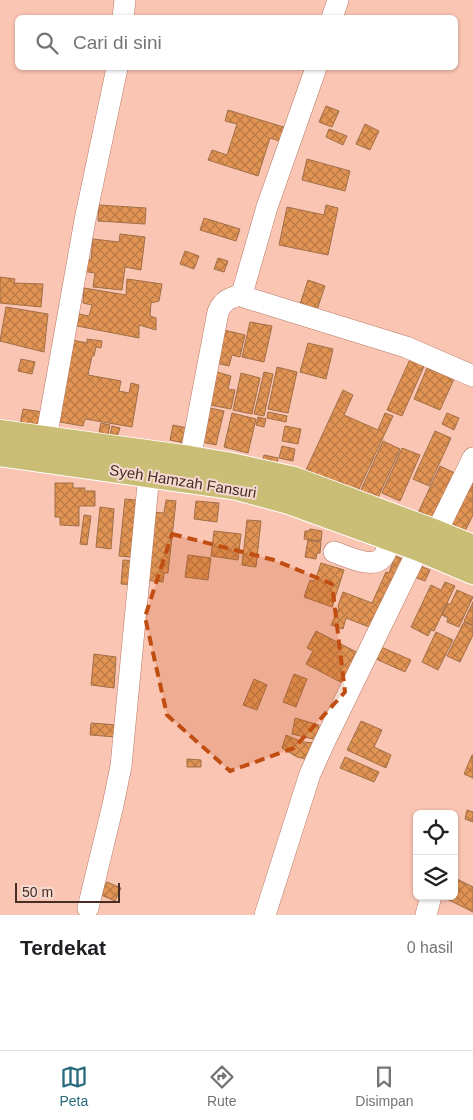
<!DOCTYPE html>
<html lang="id">
<style>
:root{--surface:#fff;--page:#f6f6f6;--text:#202124;--muted:#757577;--line:#e0e0e0;--accent:#286b7d}
body{margin:0;font-family:Helvetica,sans-serif;background:var(--page);color:var(--text)}
.controls{position:absolute;right:15px;bottom:15px;display:grid;overflow:hidden;border-radius:8px;box-shadow:0 1px 4px #0004}
.controls button{width:45px;height:45px;display:grid;place-items:center;padding:0;border:0;border-bottom:1px solid var(--line);background:var(--surface);color:var(--text);font:25px sans-serif}
.scale{position:absolute;left:15px;bottom:12px;width:105px;box-sizing:border-box;padding-left:5px;border:2px solid #482d25;border-top:0;font-size:14px;line-height:18px;white-space:nowrap;color:#482d25;-webkit-text-stroke:4px #f5d9d0;paint-order:stroke}
.list{margin:0;padding:0;list-style:none}
h2{display:flex;justify-content:space-between;align-items:center;height:65px;margin:0;padding:0 20px;font-size:21px}
h2 small{font-size:16px;font-weight:400;color:var(--muted)}
.icon{flex:none;width:28px;height:28px;fill:none;stroke:currentColor;stroke-width:2;stroke-linecap:round;stroke-linejoin:round}
.map{position:relative;flex:none;width:473px;height:915px;overflow:hidden}
.search{position:absolute;background:var(--surface);box-shadow:0 1px 4px #0004;left:15px;right:15px;top:15px;height:55px;display:flex;align-items:center;gap:12px;box-sizing:border-box;padding:0 18px;border-radius:8px;color:var(--muted);font-size:19px}
.sheet{height:135px;background:var(--surface)}
nav{display:flex;justify-content:space-around;align-items:center;box-sizing:border-box;height:70px;border-top:1px solid var(--line);background:var(--surface);font-size:14px;color:var(--muted)}
nav a{display:grid;justify-items:center;gap:2px}
nav .on{color:var(--accent)}
.map>svg:first-child{display:block}
.building{fill:url(#building-cross-hatch);stroke:#a16f47}
.lines{fill:none;stroke-linecap:round;stroke-linejoin:round}
.minor-casing{stroke:#b67864;stroke-width:22}
.major-casing{stroke:#fff;stroke-width:28}
.minor{stroke:#fff;stroke-width:21}
.major{stroke:#cabe77;stroke-width:26}
.marked{fill:#c04e12;fill-opacity:0.2;stroke:#c04e12;stroke-width:4;stroke-dasharray:10 6;stroke-linejoin:round}
.labels{text-anchor:middle;dominant-baseline:central;stroke-width:4;stroke-linejoin:round;paint-order:stroke}
.street-label{font-size:15px;fill:#482d25;stroke:#f5d9d0}
</style>
<div class="map">
<svg width="473" height="915" viewBox="0 0 473 915">
<defs>
<pattern id="building-cross-hatch" width="8" height="8" patternUnits="userSpaceOnUse" patternTransform="scale(1.25)"><rect width="8" height="8" fill="#e29454"/><path d="M0 0l8 8M0 8l8-8" fill="none" stroke="#b97945"/></pattern>
</defs>
<rect width="100%" height="100%" fill="#fbc5b3"/>
<path class="building" d="M 326,106 L 339,111 L 332,127 L 319,122 Z
M 228,110 L 290,129 L 286,143 L 270,138 L 258,176 L 208,160 L 212,150 L 227,155 L 237,124 L 225,121 Z
M 365,124 L 379,131 L 370,150 L 356,144 Z
M 329,129 L 347,136 L 343,145 L 326,137 Z
M 307,159 L 350,171 L 345,191 L 302,180 Z
M 99,205 L 146,208 L 145,224 L 98,221 Z
M 326,205 L 338,208 L 328,255 L 279,245 L 287,207 L 324,215 Z
M 204,218 L 240,229 L 236,241 L 200,230 Z
M 120,234 L 145,237 L 141,270 L 125,267 L 122,290 L 93,287 L 95,273 L 81,271 L 82,259 L 91,260 L 93,239 L 119,242 Z
M 185,251 L 199,256 L 194,269 L 180,264 Z
M 218,258 L 228,261 L 224,272 L 214,269 Z
M 0,277 L 15,279 L 14,283 L 43,284 L 41,307 L 0,303 Z
M 127,279 L 162,284 L 159,301 L 151,303 L 150,316 L 156,318 L 156,330 L 139,325 L 139,338 L 77,326 L 79,314 L 89,316 L 92,305 L 83,303 L 84,288 L 126,295 Z
M 308,280 L 325,286 L 317,310 L 300,304 Z
M 6,307 L 48,314 L 44,352 L 0,341 Z
M 250,322 L 272,326 L 264,362 L 242,357 Z
M 224,330 L 245,335 L 240,357 L 232,355 L 229,366 L 216,363 Z
M 68,339 L 87,343 L 87,339 L 102,341 L 101,348 L 96,347 L 94,356 L 92,356 L 88,375 L 121,381 L 119,391 L 129,393 L 131,383 L 139,385 L 132,427 L 85,419 L 83,426 L 54,421 Z
M 308,343 L 333,349 L 326,379 L 300,372 Z
M 411,357 L 425,364 L 402,416 L 387,410 Z
M 21,359 L 35,362 L 32,374 L 18,371 Z
M 277,367 L 297,372 L 288,413 L 268,409 Z
M 427,368 L 454,379 L 440,410 L 414,399 Z
M 217,372 L 231,376 L 228,389 L 235,390 L 231,409 L 210,405 Z
M 264,372 L 273,374 L 264,416 L 254,414 Z
M 241,373 L 260,378 L 252,414 L 233,410 Z
M 343,390 L 353,395 L 344,415 L 378,430 L 385,413 L 393,416 L 354,500 L 313,481 L 316,474 L 306,470 Z
M 210,408 L 224,411 L 216,445 L 202,442 Z
M 23,409 L 43,412 L 40,433 L 19,430 Z
M 268,412 L 287,416 L 286,422 L 267,418 Z
M 232,413 L 256,419 L 248,453 L 224,447 Z
M 447,413 L 459,418 L 454,430 L 442,424 Z
M 258,417 L 266,419 L 264,427 L 256,425 Z
M 101,423 L 110,425 L 107,439 L 98,437 Z
M 173,425 L 187,428 L 184,443 L 170,440 Z
M 112,426 L 120,428 L 117,437 L 110,435 Z
M 285,426 L 301,429 L 298,444 L 282,441 Z
M 435,431 L 451,438 L 429,486 L 413,479 Z
M 383,441 L 400,449 L 377,500 L 360,492 Z
M 282,446 L 295,449 L 293,461 L 279,458 Z
M 402,448 L 420,455 L 400,501 L 382,493 Z
M 264,455 L 278,458 L 275,470 L 261,467 Z
M 440,466 L 459,475 L 436,522 L 418,513 Z
M 473,471 L 473,515 L 463,535 L 447,527 Z
M 55,483 L 73,483 L 73,488 L 85,488 L 84,491 L 95,491 L 95,506 L 79,506 L 79,526 L 60,525 L 60,517 L 55,517 Z
M 125,499 L 144,501 L 138,558 L 119,556 Z
M 166,500 L 176,501 L 168,573 L 164,573 L 163,582 L 144,580 L 151,512 L 164,513 Z
M 196,501 L 219,503 L 217,522 L 194,519 Z
M 100,507 L 114,509 L 111,549 L 96,547 Z
M 84,515 L 91,516 L 87,545 L 80,544 Z
M 247,520 L 261,521 L 256,567 L 242,565 Z
M 310,529 L 322,531 L 321,541 L 304,539 L 305,531 L 309,531 Z
M 214,531 L 241,534 L 238,560 L 211,556 Z
M 308,540 L 321,542 L 320,553 L 317,553 L 316,559 L 305,557 Z
M 188,555 L 211,558 L 208,580 L 185,577 Z
M 395,556 L 408,561 L 374,629 L 346,618 L 343,629 L 331,625 L 339,608 L 338,606 L 343,592 L 372,603 L 386,572 L 389,573 Z
M 123,560 L 137,561 L 136,585 L 121,584 Z
M 321,563 L 344,570 L 332,607 L 304,597 L 310,580 L 315,581 Z
M 420,566 L 430,570 L 425,581 L 414,577 Z
M 445,582 L 455,586 L 434,631 L 431,630 L 428,636 L 411,627 L 431,585 L 441,590 Z
M 457,590 L 473,597 L 459,627 L 447,622 L 448,618 L 442,615 L 448,603 L 450,605 Z
M 473,602 L 473,625 L 464,621 Z
M 464,622 L 473,626 L 473,635 L 460,662 L 447,656 Z
M 316,631 L 364,656 L 348,686 L 306,664 L 313,651 L 307,648 Z
M 436,632 L 453,640 L 438,670 L 422,662 Z
M 381,647 L 411,660 L 405,672 L 376,659 Z
M 94,654 L 116,657 L 114,688 L 91,685 Z
M 294,674 L 307,679 L 296,707 L 283,702 Z
M 254,679 L 267,685 L 257,710 L 243,705 Z
M 295,718 L 319,725 L 317,740 L 292,734 Z
M 361,721 L 382,730 L 374,747 L 391,755 L 386,768 L 347,750 Z
M 91,723 L 117,725 L 116,737 L 90,735 Z
M 286,735 L 302,742 L 317,743 L 311,760 L 297,757 L 282,748 Z
M 472,755 L 473,755 L 473,778 L 464,774 Z
M 345,757 L 379,772 L 374,782 L 340,768 Z
M 187,759 L 201,760 L 201,767 L 187,767 Z
M 467,810 L 473,812 L 473,822 L 465,819 Z
M 457,879 L 473,887 L 473,912 L 447,899 L 448,896 L 454,896 L 454,884 Z
M 107,882 L 121,888 L 115,901 L 101,895 Z"/>
<g class="lines">
<g class="minor-casing">
<path id="minor" d="M 123,18 L 125,0
M 332,18 L 338,0
M 242,294 L 244,297 L 406,347 L 473,376
M 242,294 L 267,207 L 316,68
M 46,439 L 85,220 L 117,68
M 190,459 L 218,312 C 223,300 230,298 242,294
M 334,552 C 347,556 373,570 383,557 C 387,552 388,544 390,538
M 88,908 L 113,805 L 121,766 L 149,474 L 153,460
M 265,915 L 310,774 L 323,745 L 419,548 L 436,533 L 473,458
M 426,915 L 431,896"/>
</g>
<g class="major-casing">
<path id="major" d="M 0,433 L 190,459 L 226,465 L 294,480 L 436,533 L 473,548
M 0,453 L 237,487 L 289,501 L 419,548 L 473,571"/>
</g>
<use href="#minor" class="minor"/>
<use href="#major" class="major"/>
</g>
<path class="marked" d="M 172,534 L 274,560 L 332,584 L 345,692 L 294,748 L 230,771 L 167,715 L 145,617 Z"/>
<g class="labels">
<g class="street-label">
<text transform="translate(183 481) rotate(9)">Syeh Hamzah Fansuri</text>
</g>
</g>
</svg>
<div class="controls">
<button><svg class="icon" aria-label="locate" viewBox="0 0 24 24"><circle cx="12" cy="12" r="6"/><path d="M12 2v4M12 18v4M2 12h4M18 12h4"/></svg></button>
<button><svg class="icon" aria-label="layers" viewBox="0 0 24 24"><path d="M12 4l9 5-9 5-9-5zM3 14l9 5 9-5"/></svg></button>
</div>
<div class="scale">50 m</div>
<div class="search"><svg class="icon" aria-label="search" viewBox="0 0 24 24"><circle cx="10" cy="10" r="6"/><path d="M15 15l6 6"/></svg>Cari di sini</div>
</div>
<section class="sheet">
<h2>Terdekat<small>0 hasil</small></h2>
<ul class="list">
</ul>
</section>
<nav>
<a class="on"><svg class="icon" aria-label="map" viewBox="0 0 24 24"><path d="M3 6l6-2 6 2 6-2v14l-6 2-6-2-6 2zM9 4v14M15 6v14"/></svg>Peta</a>
<a><svg class="icon" aria-label="directions" viewBox="0 0 24 24"><path d="M12 3l9 9-9 9-9-9zM9 14v-3h6M13 9l2 2-2 2"/></svg>Rute</a>
<a><svg class="icon" aria-label="saved" viewBox="0 0 24 24"><path d="M7 4h10v16l-5-4-5 4z"/></svg>Disimpan</a>
</nav>
